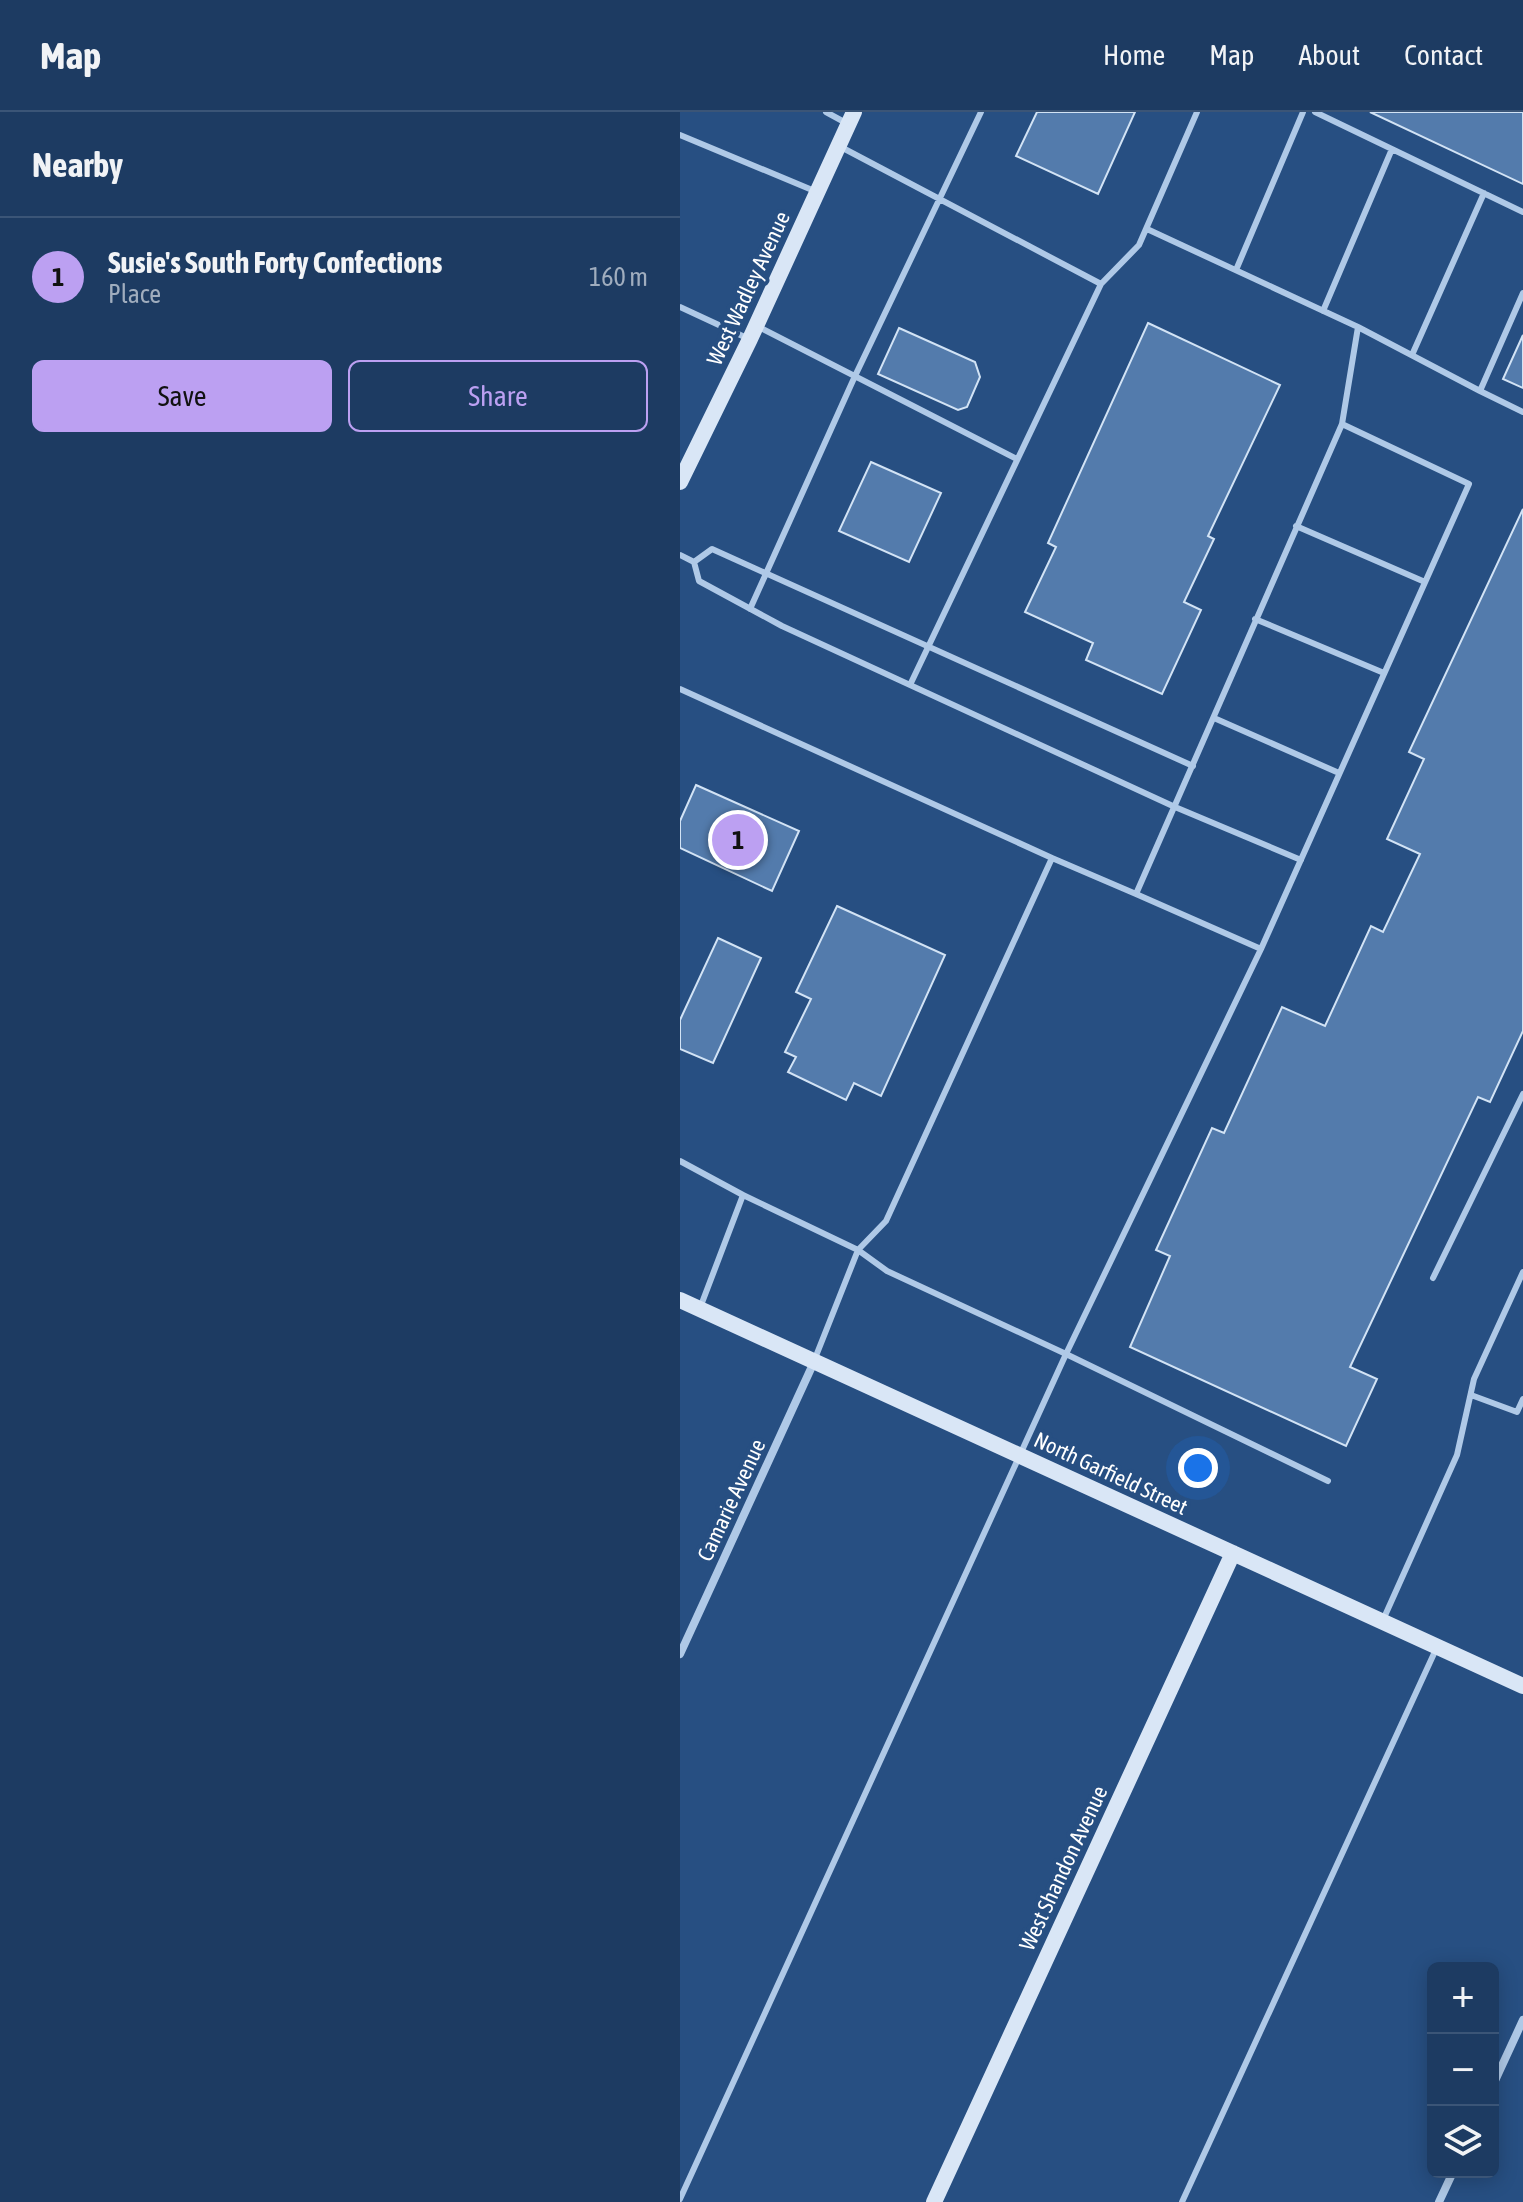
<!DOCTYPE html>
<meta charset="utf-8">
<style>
:root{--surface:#1d3b62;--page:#254268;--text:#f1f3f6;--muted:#a0adbe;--line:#3b5577;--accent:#bca0f2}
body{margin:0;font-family:"Asap Condensed",sans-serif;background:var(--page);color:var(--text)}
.controls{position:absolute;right:24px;bottom:24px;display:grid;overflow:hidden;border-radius:12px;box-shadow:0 4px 20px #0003}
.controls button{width:72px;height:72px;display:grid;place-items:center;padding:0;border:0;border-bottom:2px solid var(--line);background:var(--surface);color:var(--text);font:40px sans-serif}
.you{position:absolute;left:518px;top:1356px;width:28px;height:28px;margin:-20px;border:6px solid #fff;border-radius:50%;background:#1a73e8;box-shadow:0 0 0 12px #1a73e833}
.badge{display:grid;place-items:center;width:52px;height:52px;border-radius:50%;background:var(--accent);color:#111;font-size:26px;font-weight:700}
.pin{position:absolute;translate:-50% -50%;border:4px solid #fff;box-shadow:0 2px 8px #0006}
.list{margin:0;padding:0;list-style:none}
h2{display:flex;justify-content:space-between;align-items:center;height:104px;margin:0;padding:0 32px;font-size:34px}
h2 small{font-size:26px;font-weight:400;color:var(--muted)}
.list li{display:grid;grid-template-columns:52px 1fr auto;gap:24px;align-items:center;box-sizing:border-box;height:120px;padding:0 32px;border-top:2px solid var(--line)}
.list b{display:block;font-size:30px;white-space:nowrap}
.list p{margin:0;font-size:26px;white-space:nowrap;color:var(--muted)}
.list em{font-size:26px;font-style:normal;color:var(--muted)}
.actions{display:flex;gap:16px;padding:24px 32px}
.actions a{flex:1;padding:18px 0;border:2px solid var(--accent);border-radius:12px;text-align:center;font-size:28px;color:var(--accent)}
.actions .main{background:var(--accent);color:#111}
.icon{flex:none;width:44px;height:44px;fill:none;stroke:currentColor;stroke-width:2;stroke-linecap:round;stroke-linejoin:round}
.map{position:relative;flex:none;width:843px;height:2090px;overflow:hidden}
header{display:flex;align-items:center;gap:48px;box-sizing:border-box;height:112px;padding:0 40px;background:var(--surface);border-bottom:2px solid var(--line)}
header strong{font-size:38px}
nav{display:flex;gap:44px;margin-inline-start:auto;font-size:28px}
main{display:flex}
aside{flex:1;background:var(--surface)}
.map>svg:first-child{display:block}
.building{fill:#537bac;stroke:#d2e3f5;stroke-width:2}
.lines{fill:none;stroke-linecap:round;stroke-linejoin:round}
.lane{stroke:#afc9e7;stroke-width:6}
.street{stroke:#afc9e7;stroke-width:8}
.secondary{stroke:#d9e6f6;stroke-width:16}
.labels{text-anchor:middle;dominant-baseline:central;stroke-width:8;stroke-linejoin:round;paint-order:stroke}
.street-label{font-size:22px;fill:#fff;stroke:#274f82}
</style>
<header>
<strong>Map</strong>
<nav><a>Home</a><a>Map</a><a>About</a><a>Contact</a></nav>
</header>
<main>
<aside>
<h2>Nearby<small></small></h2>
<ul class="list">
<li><span class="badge">1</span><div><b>Susie's South Forty Confections</b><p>Place</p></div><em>160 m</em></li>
</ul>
<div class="actions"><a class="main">Save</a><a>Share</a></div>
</aside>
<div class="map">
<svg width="843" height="2090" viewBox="0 0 843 2090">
<rect width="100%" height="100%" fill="#274f82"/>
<path class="building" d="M 357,0 L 455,0 L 418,82 L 336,44 Z
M 690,0 L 843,0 L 843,72 Z
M 468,211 L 600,273 L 528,424 L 534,427 L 504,490 L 521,498 L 482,582 L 406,548 L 413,531 L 345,500 L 376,435 L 368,431 Z
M 219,216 L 295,250 L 300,265 L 287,295 L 278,298 L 198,262 Z
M 843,223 L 843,276 L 823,267 Z
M 191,350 L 261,381 L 229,450 L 159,419 Z
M 843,397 L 843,919 L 810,990 L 798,985 L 670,1255 L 697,1267 L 666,1334 L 450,1235 L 490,1144 L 476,1138 L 532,1016 L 544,1021 L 602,895 L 645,914 L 691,814 L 703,820 L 740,742 L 707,727 L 744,647 L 729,640 Z
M 16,673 L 119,719 L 92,779 L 0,736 L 0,709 Z
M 157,794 L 265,843 L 201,984 L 174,971 L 166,988 L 108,960 L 116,945 L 105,940 L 131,887 L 116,880 Z
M 38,826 L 81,846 L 33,951 L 0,937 L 0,908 Z"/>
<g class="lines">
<path class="lane" d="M 146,0 L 168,12
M 635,0 L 843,100
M 0,23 L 137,80
M 159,34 L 421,172 L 230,573
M 556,158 L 623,0
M 421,172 L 459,133 L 517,0
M 0,195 L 69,227
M 643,199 L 712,37
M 79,215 L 337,347
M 678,215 L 800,279 L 843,181
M 732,243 L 804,81
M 800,279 L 843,300
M 616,414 L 745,470
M 0,443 L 14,450
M 70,497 L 175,264 L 301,0
M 575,507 L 704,561
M 0,577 L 372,746 L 206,1109 L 178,1138 L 207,1159 L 386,1242 L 0,2087
M 534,606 L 659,661
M 513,654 L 32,437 L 14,450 L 19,469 L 102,514 L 495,695 L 621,748
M 372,746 L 456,782 L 662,312 L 678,215 L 467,117
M 456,782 L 581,837 L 789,372 L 662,312
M 581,837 L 386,1242 L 648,1369
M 0,1049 L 63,1083 L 20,1196
M 63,1083 L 178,1138 L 134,1249
M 753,1166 L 843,982
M 791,1283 L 837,1300 L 843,1287
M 703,1508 L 777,1343 L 794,1267 L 843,1160
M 502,2090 L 757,1535"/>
<path class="street" d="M 0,1542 L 134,1250
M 813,1973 L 843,1908
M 759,2090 L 773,2060"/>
<path class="secondary" d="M 0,370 L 70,227 L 174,0
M 0,1188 L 843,1574
M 254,2090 L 553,1441"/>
</g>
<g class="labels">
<g class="street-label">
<text transform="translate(68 176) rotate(-65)">West Wadley Avenue</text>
<text transform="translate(431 1361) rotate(25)">North Garfield Street</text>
<text transform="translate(51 1388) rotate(-65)">Camarie Avenue</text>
<text transform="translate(383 1756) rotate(-65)">West Shandon Avenue</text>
</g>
</g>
</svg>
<div class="controls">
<button>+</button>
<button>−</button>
<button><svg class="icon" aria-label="layers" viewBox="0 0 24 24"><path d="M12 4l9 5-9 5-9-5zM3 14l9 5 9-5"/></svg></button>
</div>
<div class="you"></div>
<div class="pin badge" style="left:58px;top:728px">1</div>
</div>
</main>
